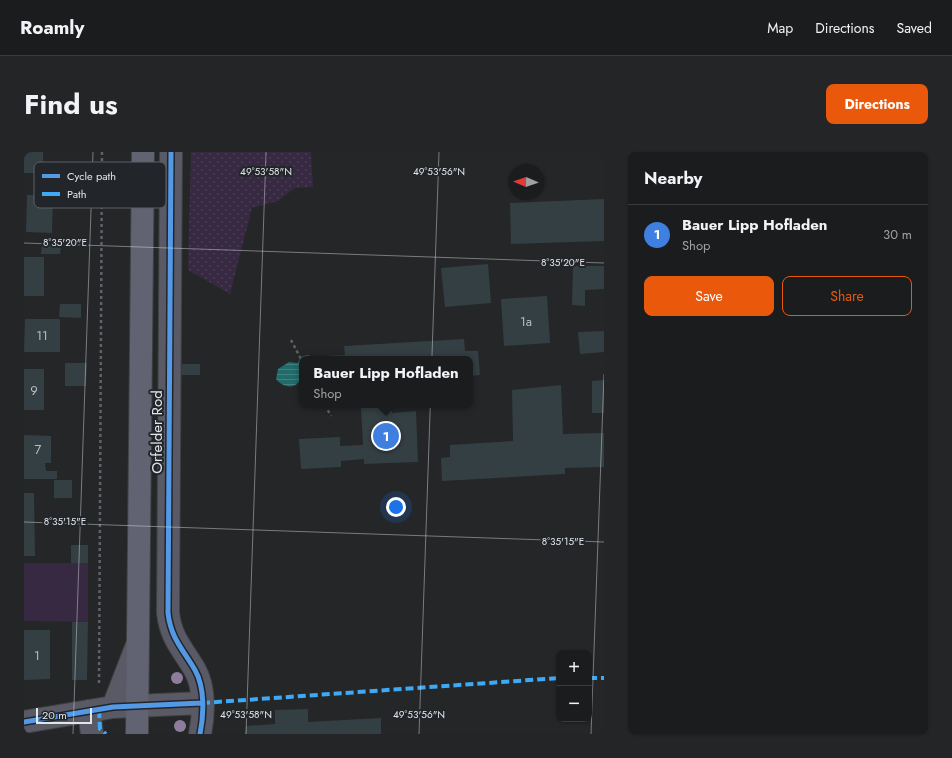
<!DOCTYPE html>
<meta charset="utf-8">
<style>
:root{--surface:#1b1c1e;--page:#242527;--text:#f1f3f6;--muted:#a0a1a4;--line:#393a3c;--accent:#ea580c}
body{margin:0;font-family:Jost,sans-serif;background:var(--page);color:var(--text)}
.controls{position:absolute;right:12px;bottom:12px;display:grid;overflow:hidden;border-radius:8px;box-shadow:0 1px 3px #0004}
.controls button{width:36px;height:36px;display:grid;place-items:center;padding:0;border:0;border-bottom:1px solid var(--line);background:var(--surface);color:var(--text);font:20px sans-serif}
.compass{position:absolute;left:484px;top:12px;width:36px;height:36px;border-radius:50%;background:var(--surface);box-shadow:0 1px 3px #0004;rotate:272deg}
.scale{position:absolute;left:12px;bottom:10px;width:56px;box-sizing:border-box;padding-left:4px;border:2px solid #e2e5e8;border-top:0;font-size:11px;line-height:14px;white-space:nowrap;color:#e2e5e8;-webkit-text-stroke:3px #22262a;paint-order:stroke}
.you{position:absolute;left:372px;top:355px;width:14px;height:14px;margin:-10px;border:3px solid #fff;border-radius:50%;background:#1a73e8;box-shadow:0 0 0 6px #1a73e833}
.badge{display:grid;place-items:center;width:26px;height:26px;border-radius:50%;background:var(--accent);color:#fff;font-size:13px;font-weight:700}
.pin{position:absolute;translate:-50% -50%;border:2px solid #fff;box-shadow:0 1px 4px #0006}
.popup{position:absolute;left:275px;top:204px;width:174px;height:52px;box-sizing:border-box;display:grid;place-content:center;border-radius:8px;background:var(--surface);filter:drop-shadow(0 1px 3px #0005);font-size:13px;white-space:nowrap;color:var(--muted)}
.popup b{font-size:15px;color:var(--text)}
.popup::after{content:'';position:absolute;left:50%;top:100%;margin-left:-8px;border:8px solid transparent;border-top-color:var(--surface)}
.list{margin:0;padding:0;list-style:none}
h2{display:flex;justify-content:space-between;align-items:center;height:52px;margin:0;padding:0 16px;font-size:17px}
h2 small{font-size:13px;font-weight:400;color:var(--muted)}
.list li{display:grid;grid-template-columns:26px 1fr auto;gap:12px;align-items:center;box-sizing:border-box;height:60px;padding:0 16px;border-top:1px solid var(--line)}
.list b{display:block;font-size:15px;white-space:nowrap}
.list p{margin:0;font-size:13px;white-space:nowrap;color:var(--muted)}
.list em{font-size:13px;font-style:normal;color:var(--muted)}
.actions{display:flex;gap:8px;padding:12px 16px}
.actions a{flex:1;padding:9px 0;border:1px solid var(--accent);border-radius:8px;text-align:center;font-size:14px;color:var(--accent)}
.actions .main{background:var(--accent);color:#fff}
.map{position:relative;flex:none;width:580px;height:582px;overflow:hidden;border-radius:8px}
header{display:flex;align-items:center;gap:24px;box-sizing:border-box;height:56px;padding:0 20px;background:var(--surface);border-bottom:1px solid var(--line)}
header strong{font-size:19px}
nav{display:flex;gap:22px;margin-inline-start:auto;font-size:14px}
.intro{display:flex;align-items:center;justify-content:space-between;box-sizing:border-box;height:96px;padding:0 24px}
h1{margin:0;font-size:28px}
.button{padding:10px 18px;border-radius:8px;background:var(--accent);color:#fff;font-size:14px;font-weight:700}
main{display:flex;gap:24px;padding:0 24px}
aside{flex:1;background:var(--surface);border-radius:8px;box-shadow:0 1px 3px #0004}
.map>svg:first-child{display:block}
.grass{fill:#372941}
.park{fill:url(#park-dots)}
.water{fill:url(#water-rules)}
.building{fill:#343f43}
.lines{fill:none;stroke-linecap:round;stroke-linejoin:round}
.minor-casing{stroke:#3f4142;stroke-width:24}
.major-casing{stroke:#3f4142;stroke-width:24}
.path{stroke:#616269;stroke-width:2.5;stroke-dasharray:3 3;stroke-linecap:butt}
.minor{stroke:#595a65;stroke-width:22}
.major{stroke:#626372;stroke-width:22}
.quiet{stroke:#3fa9f5;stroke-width:4;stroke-dasharray:8 4;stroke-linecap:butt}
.cycleway-casing{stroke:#22262a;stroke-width:8}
.cycleway{stroke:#5399e6;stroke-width:5}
.tree{fill:#8e7c9d}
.ticks{fill:none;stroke:#e2e5e8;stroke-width:1;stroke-opacity:0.45}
.labels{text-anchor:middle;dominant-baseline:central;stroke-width:4;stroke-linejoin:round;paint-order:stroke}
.number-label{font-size:13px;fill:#b6bcbf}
.street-label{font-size:15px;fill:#e2e5e8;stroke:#22262a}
.key{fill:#22262a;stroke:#5c5f63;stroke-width:1}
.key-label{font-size:11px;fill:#e2e5e8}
.ticks-label{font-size:10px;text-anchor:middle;fill:#e2e5e8;stroke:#22262a;stroke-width:4;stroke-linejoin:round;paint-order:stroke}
</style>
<header>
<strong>Roamly</strong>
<nav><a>Map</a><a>Directions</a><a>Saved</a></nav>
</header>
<div class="intro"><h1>Find us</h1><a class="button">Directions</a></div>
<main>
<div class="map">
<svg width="580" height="582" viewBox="0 0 580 582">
<defs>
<pattern id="park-dots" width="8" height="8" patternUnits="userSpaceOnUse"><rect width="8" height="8" fill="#372941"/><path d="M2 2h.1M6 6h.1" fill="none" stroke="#4a3e53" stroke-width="1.8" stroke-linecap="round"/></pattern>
<pattern id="water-rules" width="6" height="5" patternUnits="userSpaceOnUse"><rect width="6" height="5" fill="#216c6b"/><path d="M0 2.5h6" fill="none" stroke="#418180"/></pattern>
</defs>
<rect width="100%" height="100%" fill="#242628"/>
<path class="grass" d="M 0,411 L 64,411 L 64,470 L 0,469 Z"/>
<path class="park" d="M 167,0 L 287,0 L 289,35 L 271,36 L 254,49 L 228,56 L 206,142 L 164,118 Z"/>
<path class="water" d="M 284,203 L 291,207 L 278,207 C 278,213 279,220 277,226 C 272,239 258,235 252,227 L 254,217 L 265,210 L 273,211 L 279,204 Z"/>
<path class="building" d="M 0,0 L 19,0 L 19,21 L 0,21 Z
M 28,34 L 47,34 L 47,43 L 28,42 Z
M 3,43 L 29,44 L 28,81 L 2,80 Z
M 580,47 L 580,89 L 487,92 L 486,51 Z
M 18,93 L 37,94 L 36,102 L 17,102 Z
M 0,105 L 20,105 L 20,144 L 0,144 Z
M 464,112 L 467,151 L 421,155 L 417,116 Z
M 549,114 L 580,114 L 580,137 L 561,138 L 561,154 L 548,153 Z
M 523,144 L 526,191 L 480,194 L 477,147 Z
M 36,152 L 57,152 L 57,166 L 35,165 Z
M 1,167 L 36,167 L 36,200 L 0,200 Z
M 580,179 L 580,200 L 556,202 L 554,180 Z
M 440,187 L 441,199 L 454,199 L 456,223 L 446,224 L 446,207 L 300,207 L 300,204 L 321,203 L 320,194 Z
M 41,211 L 63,211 L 62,234 L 41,234 Z
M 158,212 L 176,212 L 176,223 L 157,223 Z
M 0,217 L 20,217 L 20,258 L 0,258 Z
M 580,228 L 580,261 L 568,261 L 568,229 Z
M 537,233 L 539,282 L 580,281 L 580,315 L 541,316 L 541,322 L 418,329 L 417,306 L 426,305 L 426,293 L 489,289 L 488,238 Z
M 367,253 L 368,261 L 392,259 L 394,310 L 340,312 L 340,307 L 317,309 L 317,315 L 277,317 L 275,287 L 316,285 L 316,294 L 339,293 L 337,256 Z
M 0,283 L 27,284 L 27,311 L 21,311 L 22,319 L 33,319 L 33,327 L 0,327 Z
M 30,328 L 48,328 L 48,346 L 30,346 Z
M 0,341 L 10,341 L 11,404 L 0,404 Z
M 47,393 L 64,393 L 64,411 L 47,411 Z
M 48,470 L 64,470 L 63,528 L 48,528 Z
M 0,478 L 26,478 L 26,527 L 0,528 Z
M 284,557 L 284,570 L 357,566 L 357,582 L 221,582 L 222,574 L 251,572 L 251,558 Z"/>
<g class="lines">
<g class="minor-casing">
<path id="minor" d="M 147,0 L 144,461 C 147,487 159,497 171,518 C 181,536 180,562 176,582
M 89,555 L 113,493
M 65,559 L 68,582
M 0,570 L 89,555 L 178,551"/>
</g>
<g class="major-casing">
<path id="major" d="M 113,582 L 119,0"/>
</g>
<path class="path" d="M 267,188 L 278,209
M 301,253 L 307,264
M 75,531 L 78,0"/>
<use href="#minor" class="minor"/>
<use href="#major" class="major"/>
<path class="quiet" d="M 565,526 L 580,526
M 178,551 L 535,526
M 75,558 L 76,577 L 82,582"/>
<g class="cycleway-casing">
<path id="cycleway" d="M 147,0 L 144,461 C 147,487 159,497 171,518 C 181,536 180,562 176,582
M 0,570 L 89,555 L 178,551"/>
</g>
<use href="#cycleway" class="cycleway"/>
</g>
<g class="tree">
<circle cx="153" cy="526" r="6"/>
<circle cx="156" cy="574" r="6"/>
</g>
<path class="ticks" d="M 0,91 L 580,111M 0,370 L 580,390M 49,582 L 69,0M 222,582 L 242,0M 395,582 L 415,0M 567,582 L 580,222"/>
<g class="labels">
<g class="number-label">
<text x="502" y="169">1a</text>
<text x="18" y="183">11</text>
<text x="10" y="238">9</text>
<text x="14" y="297">7</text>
<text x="13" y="503">1</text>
</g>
<g class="street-label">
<text transform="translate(133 280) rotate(-90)">Orfelder Rod</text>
</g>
</g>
<rect x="10" y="10" width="132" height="46" rx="6" class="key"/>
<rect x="18" y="22" width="18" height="4" fill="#5399e6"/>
<rect x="18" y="40" width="18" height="4" fill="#3fa9f5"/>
<g class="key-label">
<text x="43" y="28">Cycle path</text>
<text x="43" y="46">Path</text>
</g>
<g class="ticks-label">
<text x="242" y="23">49°53'58"N</text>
<text x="415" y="23">49°53'56"N</text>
<text x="41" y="94">8°35'20"E</text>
<text x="539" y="114">8°35'20"E</text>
<text x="41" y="373">8°35'15"E</text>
<text x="539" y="393">8°35'15"E</text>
<text x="222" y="566">49°53'58"N</text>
<text x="395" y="566">49°53'56"N</text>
</g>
</svg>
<div class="controls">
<button>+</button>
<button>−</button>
</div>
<svg class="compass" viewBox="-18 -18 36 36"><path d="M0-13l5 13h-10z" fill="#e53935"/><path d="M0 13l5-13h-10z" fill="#a0a1a4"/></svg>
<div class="scale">20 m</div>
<div class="you"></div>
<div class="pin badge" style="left:362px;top:284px;background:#3f7fe0">1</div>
<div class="popup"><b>Bauer Lipp Hofladen</b>Shop</div>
</div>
<aside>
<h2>Nearby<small></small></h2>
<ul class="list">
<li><span class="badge" style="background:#3f7fe0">1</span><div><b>Bauer Lipp Hofladen</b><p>Shop</p></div><em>30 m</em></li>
</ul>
<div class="actions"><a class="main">Save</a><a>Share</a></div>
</aside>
</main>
